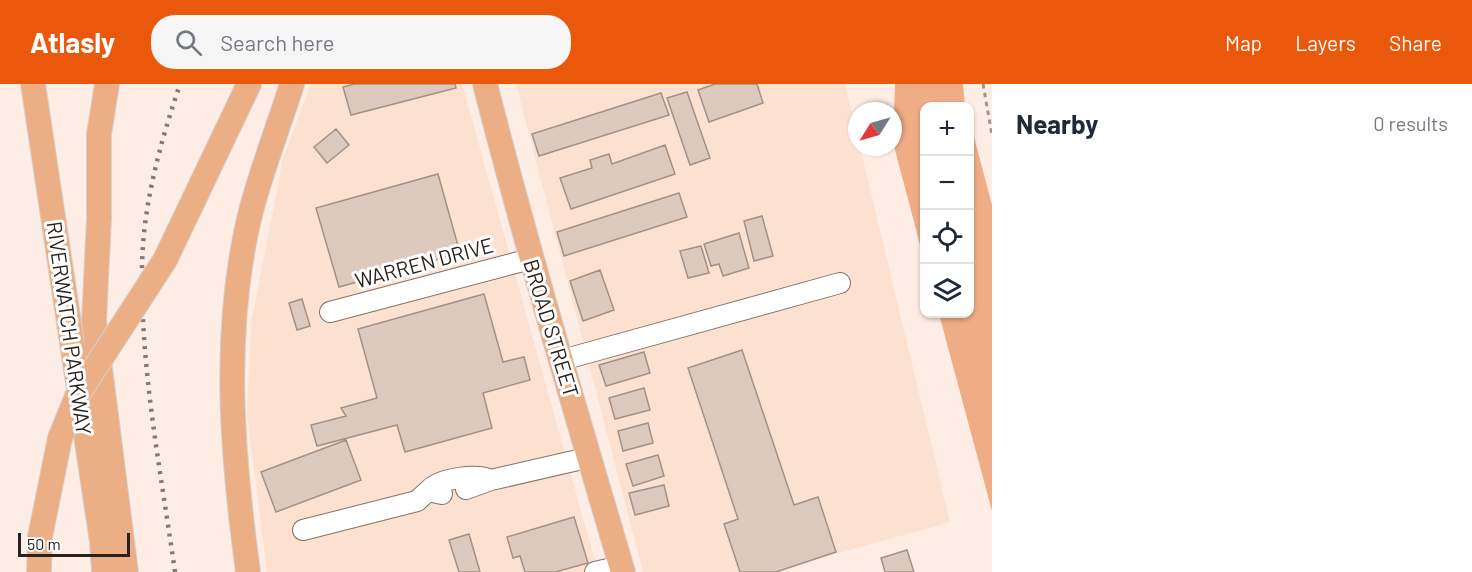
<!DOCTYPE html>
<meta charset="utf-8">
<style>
:root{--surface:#fff;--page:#f6f6f7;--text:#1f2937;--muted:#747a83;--line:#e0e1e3;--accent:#ea580c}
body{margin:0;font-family:Barlow,sans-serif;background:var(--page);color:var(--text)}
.controls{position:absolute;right:18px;top:18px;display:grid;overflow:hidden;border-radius:12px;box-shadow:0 2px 4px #0004}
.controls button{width:54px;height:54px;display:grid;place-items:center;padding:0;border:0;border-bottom:2px solid var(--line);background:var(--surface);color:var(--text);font:30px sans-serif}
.compass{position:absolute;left:848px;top:18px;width:54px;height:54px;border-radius:50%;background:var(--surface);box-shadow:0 2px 4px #0004;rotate:233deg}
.scale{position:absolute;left:18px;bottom:15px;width:112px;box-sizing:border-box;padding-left:6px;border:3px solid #29211d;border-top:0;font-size:16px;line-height:21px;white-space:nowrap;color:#29211d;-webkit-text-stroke:4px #fefefe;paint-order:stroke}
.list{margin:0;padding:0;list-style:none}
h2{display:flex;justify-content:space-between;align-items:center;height:78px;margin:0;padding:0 24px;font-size:26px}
h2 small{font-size:20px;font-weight:400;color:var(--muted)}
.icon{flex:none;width:33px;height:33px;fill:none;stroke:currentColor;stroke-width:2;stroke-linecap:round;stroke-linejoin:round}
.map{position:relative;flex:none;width:992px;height:488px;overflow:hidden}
header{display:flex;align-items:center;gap:36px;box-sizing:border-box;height:84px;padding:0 30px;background:var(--accent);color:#fff}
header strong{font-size:28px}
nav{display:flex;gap:33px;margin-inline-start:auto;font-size:21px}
.search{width:420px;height:54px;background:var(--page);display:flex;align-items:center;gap:15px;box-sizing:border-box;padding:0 21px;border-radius:24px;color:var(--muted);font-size:22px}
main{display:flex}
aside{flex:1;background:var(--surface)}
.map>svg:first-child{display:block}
.built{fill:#fce0d0}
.water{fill:#efac85}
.building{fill:#dec9be;stroke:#a49186;stroke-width:1.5}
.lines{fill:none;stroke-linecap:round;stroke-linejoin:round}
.minor-casing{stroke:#857368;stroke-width:22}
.major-casing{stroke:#d4d3d2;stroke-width:26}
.path{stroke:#a1948e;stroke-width:3;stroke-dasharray:4.5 4.5;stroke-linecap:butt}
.minor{stroke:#fff;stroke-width:20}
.major{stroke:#ecae84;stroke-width:24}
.rail{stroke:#857973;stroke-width:4.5;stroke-dasharray:3 6;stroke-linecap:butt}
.major-bridge-casing{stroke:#d4d3d2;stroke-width:26;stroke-linecap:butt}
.major-bridge{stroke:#ecae84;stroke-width:24}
.labels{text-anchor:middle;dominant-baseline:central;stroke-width:6;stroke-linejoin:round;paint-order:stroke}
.street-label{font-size:21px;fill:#29211d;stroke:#fefefe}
</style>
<header>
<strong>Atlasly</strong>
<div class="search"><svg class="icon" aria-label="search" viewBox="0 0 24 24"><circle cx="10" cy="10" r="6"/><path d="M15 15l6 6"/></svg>Search here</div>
<nav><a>Map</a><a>Layers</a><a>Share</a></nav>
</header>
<main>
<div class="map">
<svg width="992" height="488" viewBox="0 0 992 488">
<rect width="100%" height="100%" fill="#feede4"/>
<path class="built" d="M 311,0 L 462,0 L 598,488 L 267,488 L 247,330 L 251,240 L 283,75 Z
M 516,0 L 845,0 L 857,51 L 857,63 L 860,63 L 950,438 L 771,488 L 643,488 Z"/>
<path class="water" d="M 895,0 L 963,0 L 965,22 L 924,22 L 924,176 L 893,58 Z
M 970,38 L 992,121 L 992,427 L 939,230 L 970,230 Z"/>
<path class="building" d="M 354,0 L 455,0 L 456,4 L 351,31 L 343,3 Z
M 715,0 L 757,0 L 763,19 L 709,38 L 698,6 Z
M 687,8 L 710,74 L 690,81 L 667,14 Z
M 661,9 L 669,31 L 539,72 L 532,50 Z
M 336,45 L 349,61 L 327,79 L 314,63 Z
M 665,61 L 675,90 L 571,125 L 560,94 L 592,84 L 590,76 L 609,70 L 612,80 Z
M 438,90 L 460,169 L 339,203 L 316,124 Z
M 679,109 L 687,133 L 564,172 L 557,148 Z
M 762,132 L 773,172 L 754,177 L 744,137 Z
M 739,149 L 749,184 L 723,192 L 719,180 L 711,182 L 704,160 Z
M 701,162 L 709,189 L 688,194 L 680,167 Z
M 600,186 L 614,226 L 583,237 L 570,197 Z
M 484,210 L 503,278 L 524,273 L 530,296 L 483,309 L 492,344 L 405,368 L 397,341 L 317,362 L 311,341 L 346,332 L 341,324 L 377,314 L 358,245 Z
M 302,215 L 310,242 L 297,246 L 289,219 Z
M 742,266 L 794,421 L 818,413 L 836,468 L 776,488 L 740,488 L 724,440 L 738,435 L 688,284 Z
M 644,268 L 650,289 L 606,302 L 599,281 Z
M 644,304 L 650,326 L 615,335 L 609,314 Z
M 648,339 L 653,359 L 623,367 L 618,347 Z
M 346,356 L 361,396 L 276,428 L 261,388 Z
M 658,371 L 664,392 L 633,402 L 626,380 Z
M 664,401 L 669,422 L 635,431 L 629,409 Z
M 574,433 L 588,479 L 555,488 L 525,488 L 520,472 L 513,474 L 507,453 Z
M 469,450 L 480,488 L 459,488 L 449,456 Z
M 907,466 L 914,488 L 885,488 L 881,474 Z"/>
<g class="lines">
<g class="minor-casing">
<path id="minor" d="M 330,228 L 530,175
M 562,276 L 840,199
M 491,396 L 591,373
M 442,410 L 428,407 C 439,394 477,389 491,396 L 466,405
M 303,446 L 417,417 L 428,407
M 595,488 L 621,482"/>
</g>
<g class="major-casing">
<path id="major" d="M 33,0 L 102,458 L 104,488
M 107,0 L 99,50 L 99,134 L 94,237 L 126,488
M 485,0 C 527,164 575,326 623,488
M 165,176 L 249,0
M 39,488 L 40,453 L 60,354
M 248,488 C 232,370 222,252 249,135 C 260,89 278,45 292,0"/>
</g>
<path class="path" d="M 983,0 L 992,51"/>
<use href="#minor" class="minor"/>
<use href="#major" class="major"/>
<path class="rail" d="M 175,488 C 161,389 141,288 142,188 C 142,123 160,60 180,0"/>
<g class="major-bridge-casing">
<path id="major-bridge" d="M 60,354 L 78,310 L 165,176"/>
</g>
<use href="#major-bridge" class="major-bridge"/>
</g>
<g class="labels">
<g class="street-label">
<text transform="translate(424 178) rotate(-15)">WARREN DRIVE</text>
<text transform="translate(70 244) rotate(82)">RIVERWATCH PARKWAY</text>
<text transform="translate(552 244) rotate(73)">BROAD STREET</text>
</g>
</g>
</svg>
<div class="controls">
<button>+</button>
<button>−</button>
<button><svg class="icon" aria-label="locate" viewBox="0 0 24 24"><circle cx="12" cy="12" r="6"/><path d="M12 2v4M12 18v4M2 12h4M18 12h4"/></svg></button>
<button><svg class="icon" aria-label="layers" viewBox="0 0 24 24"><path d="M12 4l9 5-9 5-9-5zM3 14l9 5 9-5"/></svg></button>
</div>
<svg class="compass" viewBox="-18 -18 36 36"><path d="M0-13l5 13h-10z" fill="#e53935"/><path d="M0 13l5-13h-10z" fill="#747a83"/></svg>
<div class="scale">50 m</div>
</div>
<aside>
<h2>Nearby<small>0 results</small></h2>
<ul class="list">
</ul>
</aside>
</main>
